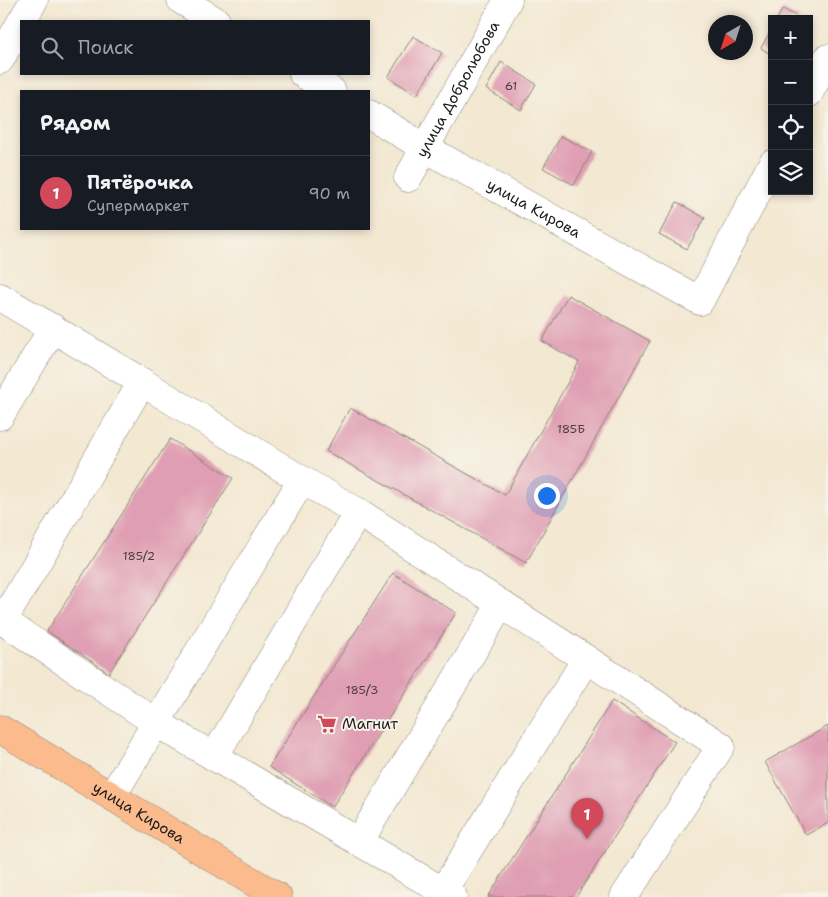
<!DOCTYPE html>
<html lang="ru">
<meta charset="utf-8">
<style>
:root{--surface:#171b24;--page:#242831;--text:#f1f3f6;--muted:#9ea1a6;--line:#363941;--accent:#d1495b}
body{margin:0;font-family:"Shantell Sans",sans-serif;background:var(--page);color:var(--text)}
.controls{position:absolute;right:15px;top:15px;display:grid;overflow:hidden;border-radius:0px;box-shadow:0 2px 8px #0003}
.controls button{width:45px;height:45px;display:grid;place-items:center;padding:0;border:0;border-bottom:1px solid var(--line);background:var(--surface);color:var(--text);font:25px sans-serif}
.compass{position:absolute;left:708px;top:15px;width:45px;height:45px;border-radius:50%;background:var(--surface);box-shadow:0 2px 8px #0003;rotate:219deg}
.you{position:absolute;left:546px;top:495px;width:18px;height:18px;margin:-12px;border:4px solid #fff;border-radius:50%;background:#1a73e8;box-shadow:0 0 0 8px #1a73e833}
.badge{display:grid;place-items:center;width:32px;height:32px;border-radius:50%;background:var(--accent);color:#fff;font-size:16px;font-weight:700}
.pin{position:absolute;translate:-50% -41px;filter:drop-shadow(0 1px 2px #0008)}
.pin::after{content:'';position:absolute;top:26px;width:18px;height:15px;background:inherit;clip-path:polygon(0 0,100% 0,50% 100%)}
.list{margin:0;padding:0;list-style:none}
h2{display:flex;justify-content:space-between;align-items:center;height:65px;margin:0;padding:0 20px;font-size:21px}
h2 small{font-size:16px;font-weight:400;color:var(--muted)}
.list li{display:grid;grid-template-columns:32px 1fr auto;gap:15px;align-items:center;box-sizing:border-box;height:75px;padding:0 20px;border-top:1px solid var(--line)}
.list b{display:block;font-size:19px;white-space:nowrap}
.list p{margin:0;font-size:16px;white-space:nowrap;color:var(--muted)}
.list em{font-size:16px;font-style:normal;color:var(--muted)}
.icon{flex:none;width:28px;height:28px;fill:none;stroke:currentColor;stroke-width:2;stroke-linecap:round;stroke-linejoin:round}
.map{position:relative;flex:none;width:828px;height:897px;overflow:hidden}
.search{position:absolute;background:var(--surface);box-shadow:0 2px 8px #0003;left:20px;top:20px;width:350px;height:55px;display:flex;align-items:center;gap:12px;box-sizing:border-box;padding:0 18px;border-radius:0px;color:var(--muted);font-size:19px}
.panel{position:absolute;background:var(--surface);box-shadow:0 2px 8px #0003;left:20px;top:90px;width:350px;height:140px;border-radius:0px}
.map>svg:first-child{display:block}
.building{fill:#df9eb3}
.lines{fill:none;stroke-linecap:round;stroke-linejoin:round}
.minor-casing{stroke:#888277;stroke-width:29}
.major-casing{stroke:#888277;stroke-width:29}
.minor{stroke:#fff;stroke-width:28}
.major{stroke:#fbbb8d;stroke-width:28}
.labels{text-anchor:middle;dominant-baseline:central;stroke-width:4;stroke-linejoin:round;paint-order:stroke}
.number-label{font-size:12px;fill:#4d3c42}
.street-label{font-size:15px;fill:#1c1c1c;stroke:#f7f3e8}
.poi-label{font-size:15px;fill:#1c1c1c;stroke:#f7f3e8;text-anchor:start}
</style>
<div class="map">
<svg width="828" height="897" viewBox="0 0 828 897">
<rect width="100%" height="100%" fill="#f7f3e8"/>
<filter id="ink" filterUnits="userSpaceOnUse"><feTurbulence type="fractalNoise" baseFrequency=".02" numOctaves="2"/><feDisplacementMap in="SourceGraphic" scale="10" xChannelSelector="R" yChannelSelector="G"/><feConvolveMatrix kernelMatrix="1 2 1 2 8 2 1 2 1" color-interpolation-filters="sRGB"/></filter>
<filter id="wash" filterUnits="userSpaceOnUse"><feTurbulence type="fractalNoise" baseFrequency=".0096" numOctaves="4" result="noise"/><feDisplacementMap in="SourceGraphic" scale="20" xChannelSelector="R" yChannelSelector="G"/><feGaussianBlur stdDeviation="1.12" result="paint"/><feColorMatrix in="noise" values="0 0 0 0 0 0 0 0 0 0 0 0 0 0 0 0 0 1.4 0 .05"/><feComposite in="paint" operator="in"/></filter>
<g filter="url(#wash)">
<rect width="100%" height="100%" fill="#f3e8d2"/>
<g id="blocks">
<path class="building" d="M 783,9 L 801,19 L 777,19 Z
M 772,28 L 772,55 L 761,48 Z
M 413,36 L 442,53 L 417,95 L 388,77 Z
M 501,62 L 536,84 L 521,110 L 486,89 Z
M 561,136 L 592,152 L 574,185 L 543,168 Z
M 677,202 L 705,218 L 687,249 L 659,234 Z
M 568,295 L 650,341 L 526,563 L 326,451 L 350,408 L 505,495 L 579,362 L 542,341 Z
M 170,439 L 233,478 L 109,673 L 47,631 Z
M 393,573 L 456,613 L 332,807 L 269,767 Z
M 612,701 L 675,742 L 576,897 L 488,897 Z
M 828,726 L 828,823 L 806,835 L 765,762 Z"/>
</g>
</g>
<g filter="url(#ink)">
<use href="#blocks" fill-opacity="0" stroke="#888277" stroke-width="1"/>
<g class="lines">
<g class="minor-casing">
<g id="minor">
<path d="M 181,0 L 216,21"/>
<path d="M 22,21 L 34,0"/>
<path d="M 0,60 L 21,22"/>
<path d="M 303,74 L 332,91"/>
<path d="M 809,93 L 828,58"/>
<path id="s1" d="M 369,114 L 425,148 L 700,301 L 772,164"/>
<path id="s2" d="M 408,178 L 508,0"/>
<path d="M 0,297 L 142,382 L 3,621"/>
<path d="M 142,382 L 302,480"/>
<path d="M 0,416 L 53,328"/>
<path d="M 501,604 L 358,512 L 721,746 L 624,897"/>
<path d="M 0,619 L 155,722 L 453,897"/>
<path d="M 112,796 L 302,480 L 358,512 L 214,757"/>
<path d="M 359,842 L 501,604"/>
<path d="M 443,891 L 586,659"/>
</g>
</g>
<g class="major-casing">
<g id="major">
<path id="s3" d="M 0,729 L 278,897"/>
</g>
</g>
<use href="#minor" class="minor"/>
<use href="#major" class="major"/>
</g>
</g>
<defs>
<g id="supermarket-bare" transform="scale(1.5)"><path d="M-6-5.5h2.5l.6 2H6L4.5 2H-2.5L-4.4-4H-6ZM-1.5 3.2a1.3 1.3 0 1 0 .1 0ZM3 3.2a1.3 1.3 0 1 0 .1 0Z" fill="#d1495b" stroke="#f7f3e8" stroke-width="2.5" paint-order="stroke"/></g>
</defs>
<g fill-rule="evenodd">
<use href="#supermarket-bare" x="327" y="724"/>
</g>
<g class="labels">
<g class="number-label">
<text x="511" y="86">61</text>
<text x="571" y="429">185Б</text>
<text x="139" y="556">185/2</text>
<text x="362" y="690">185/3</text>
</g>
<g class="street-label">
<text stroke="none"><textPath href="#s2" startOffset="102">улица Добролюбова</textPath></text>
<text stroke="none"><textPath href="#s1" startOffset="190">улица Кирова</textPath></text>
<text stroke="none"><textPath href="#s3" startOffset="162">улица Кирова</textPath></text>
</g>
<g class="poi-label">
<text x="342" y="724">Магнит</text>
</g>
</g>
</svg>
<div class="controls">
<button>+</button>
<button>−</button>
<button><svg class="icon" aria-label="locate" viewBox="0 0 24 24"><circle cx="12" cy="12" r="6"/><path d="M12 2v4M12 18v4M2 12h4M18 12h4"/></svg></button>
<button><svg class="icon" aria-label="layers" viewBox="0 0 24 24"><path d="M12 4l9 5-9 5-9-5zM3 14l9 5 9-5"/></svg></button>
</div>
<svg class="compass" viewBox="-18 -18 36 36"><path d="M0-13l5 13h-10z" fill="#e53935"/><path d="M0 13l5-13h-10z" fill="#9ea1a6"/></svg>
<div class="you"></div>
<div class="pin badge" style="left:587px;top:839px">1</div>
<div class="search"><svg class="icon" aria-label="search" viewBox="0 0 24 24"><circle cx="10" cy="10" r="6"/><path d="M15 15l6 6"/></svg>Поиск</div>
<section class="panel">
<h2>Рядом<small></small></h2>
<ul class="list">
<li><span class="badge">1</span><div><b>Пятёрочка</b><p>Супермаркет</p></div><em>90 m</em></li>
</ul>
</section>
</div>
